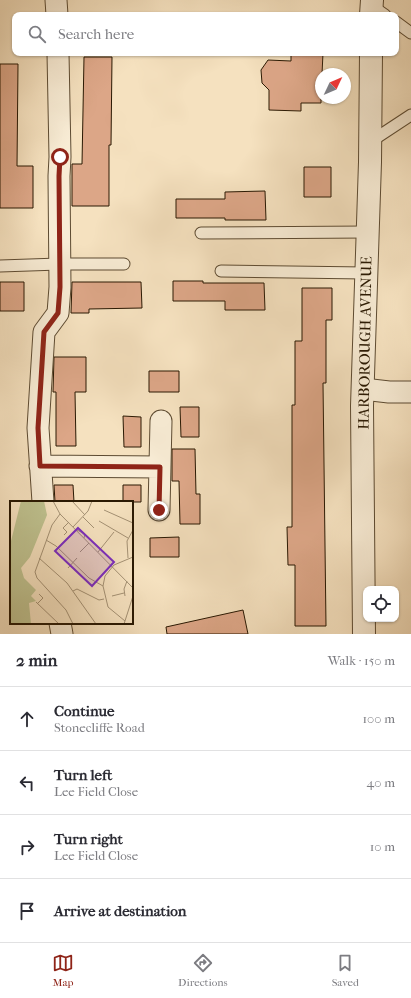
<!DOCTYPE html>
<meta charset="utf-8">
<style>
:root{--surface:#fff;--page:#f7f7f7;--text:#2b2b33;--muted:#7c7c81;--line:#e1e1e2;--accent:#8f2418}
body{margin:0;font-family:"IM FELL French Canon",serif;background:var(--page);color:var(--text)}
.controls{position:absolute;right:12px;bottom:12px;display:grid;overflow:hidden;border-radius:8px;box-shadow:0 1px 3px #0004}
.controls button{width:36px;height:36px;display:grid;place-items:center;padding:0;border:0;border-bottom:1px solid var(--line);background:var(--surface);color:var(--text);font:20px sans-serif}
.compass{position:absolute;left:315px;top:68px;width:36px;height:36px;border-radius:50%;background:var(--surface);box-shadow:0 1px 3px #0004;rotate:46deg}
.stop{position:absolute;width:12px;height:12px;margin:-9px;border:3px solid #8f2418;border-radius:50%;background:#fff}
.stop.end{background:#8f2418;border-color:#fff;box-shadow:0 1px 4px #0008}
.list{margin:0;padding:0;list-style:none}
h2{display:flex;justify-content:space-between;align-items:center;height:52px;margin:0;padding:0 16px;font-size:17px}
h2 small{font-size:13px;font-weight:400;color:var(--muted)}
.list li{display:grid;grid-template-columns:26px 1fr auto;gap:12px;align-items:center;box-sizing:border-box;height:64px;padding:0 16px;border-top:1px solid var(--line)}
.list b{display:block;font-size:15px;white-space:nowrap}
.list p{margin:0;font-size:13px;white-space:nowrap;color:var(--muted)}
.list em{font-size:13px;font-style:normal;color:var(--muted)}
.icon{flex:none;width:22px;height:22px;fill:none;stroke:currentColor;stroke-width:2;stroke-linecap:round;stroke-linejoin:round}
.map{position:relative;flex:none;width:411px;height:634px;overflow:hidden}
.search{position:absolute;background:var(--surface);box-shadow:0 1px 3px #0004;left:12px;right:12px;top:12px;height:44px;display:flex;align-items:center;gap:10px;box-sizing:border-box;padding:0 14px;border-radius:8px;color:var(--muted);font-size:15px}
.sheet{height:308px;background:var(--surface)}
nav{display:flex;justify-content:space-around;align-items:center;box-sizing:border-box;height:56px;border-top:1px solid var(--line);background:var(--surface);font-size:11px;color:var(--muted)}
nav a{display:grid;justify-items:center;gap:2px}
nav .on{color:var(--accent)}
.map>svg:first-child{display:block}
.building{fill:#dca687;stroke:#2a1903}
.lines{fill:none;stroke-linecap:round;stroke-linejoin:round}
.service-casing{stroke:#5d4b32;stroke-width:13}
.minor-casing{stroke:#5d4b32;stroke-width:23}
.tertiary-casing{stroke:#5d4b32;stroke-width:24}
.service{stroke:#f8ecd5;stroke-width:11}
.minor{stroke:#f8ecd5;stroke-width:21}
.tertiary{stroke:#f8ecd5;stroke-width:22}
.route{stroke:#8f2418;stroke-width:5}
.labels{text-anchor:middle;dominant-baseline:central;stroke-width:4;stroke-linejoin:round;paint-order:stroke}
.street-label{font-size:15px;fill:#2a1903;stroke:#f8ecd5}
.inset-road{fill:none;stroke:#a49174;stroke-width:1}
.view{fill:#7b2cbf;fill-opacity:0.15;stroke:#7b2cbf;stroke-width:2}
.inset-edge{fill:none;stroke:#2a1903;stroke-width:2}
</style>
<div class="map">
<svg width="411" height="634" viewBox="0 0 411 634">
<rect width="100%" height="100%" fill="#f5e1bf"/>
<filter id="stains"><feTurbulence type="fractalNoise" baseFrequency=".005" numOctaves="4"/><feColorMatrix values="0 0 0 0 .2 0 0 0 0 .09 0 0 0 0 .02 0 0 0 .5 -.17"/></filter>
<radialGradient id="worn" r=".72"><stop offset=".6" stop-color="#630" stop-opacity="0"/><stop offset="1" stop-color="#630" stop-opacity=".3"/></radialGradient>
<path class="building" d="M 291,53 L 323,53 L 322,74 L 321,74 L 321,103 L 301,103 L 301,111 L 269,110 L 269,90 L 262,83 L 261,70 L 268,60 L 291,61 Z
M 84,57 L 112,57 L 111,145 L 109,145 L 109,206 L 72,206 L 72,164 L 82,164 Z
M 0,64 L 18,64 L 17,166 L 33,166 L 33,208 L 0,208 Z
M 304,167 L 331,167 L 331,197 L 304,197 Z
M 265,191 L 266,220 L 225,220 L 225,218 L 176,218 L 176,199 L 225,199 L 225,192 Z
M 173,281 L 203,281 L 203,283 L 264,283 L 265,310 L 225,310 L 225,301 L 173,301 Z
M 0,282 L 24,282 L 24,311 L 0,311 Z
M 72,282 L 141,282 L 142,308 L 89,309 L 89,313 L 71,313 Z
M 302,288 L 332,288 L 332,320 L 326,320 L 326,383 L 323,383 L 326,626 L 295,626 L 295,565 L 288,565 L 287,527 L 292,527 L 292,405 L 295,405 L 295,341 L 302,341 Z
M 54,357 L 86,357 L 86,392 L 75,392 L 76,446 L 56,446 L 56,392 L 53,392 Z
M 149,371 L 179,371 L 179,392 L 149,392 Z
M 180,407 L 199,407 L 199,437 L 181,437 Z
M 123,416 L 141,417 L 141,447 L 124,447 Z
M 172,449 L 195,449 L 196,494 L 200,494 L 200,524 L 180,524 L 179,481 L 172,481 Z
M 54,485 L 73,485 L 74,502 L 55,502 Z
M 123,485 L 141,485 L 141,502 L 123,502 Z
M 179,537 L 179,557 L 150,557 L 150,538 Z
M 243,610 L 248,634 L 167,634 L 166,627 Z"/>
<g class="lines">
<g class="service-casing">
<path id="service" d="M 372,6 L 385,15
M 396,22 L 411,33
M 370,142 L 411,115
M 201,233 L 367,232
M 0,266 L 59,264 L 124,264
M 221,271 L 365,273"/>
</g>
<g class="minor-casing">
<path id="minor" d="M 56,0 L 57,15
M 363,389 L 389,392 L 411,392
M 40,466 L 160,467
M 43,502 L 38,428 L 44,332 L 58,313 L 60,287 L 59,176 L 60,157 L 58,53
M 159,510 L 161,421
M 60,623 L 62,634"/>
</g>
<g class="tertiary-casing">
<path id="tertiary" d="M 371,15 L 372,0
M 364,634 L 362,406 L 370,162 L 371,53"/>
</g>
<use href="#service" class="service"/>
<use href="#minor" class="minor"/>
<use href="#tertiary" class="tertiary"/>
</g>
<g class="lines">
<path class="route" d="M 60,157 L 59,176 L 60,287 L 58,313 L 44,332 L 38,428 L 40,466 L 160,467 L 159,510"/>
</g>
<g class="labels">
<g class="street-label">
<text transform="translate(365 343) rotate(-89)">HARBOROUGH AVENUE</text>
</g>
</g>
<g transform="translate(10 501)">
<rect width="123" height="123" fill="#f5e1bf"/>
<path d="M 11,0 L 34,0 L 37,14 L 20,56 L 11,67 L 14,77 L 26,89 L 21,95 L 26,100 L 19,102 L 21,123 L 0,123 L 0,44 Z" fill="#bfc290"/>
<path class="inset-road" d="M 43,0 L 50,13 L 123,87M 62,0 L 75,14M 94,9 L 123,22M 50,13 L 42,24 L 25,71 L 27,77 L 56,109 L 63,123M 73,16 L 84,27M 89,20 L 118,37M 63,26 L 78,10 L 82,0M 67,29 L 75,33 L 74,37M 54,34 L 57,31 L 53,27 L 59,21M 36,39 L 46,45 L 79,77 L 93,85M 70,51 L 79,42M 88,51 L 104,31M 29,57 L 57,82 L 86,123M 118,57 L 117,40 L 123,29M 58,67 L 67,57M 63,90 L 67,88 L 89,99 L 94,98M 102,95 L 114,92M 115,95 L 114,88 L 117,80M 26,101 L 49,123M 27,103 L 33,97 L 29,93M 115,120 L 98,106 L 93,85 L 95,75 L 104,64 L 123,56M 114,123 L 123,95"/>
<path class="view" d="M 68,27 L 104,61 L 82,85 L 45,50 Z"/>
<rect width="123" height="123" class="inset-edge"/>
</g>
<rect width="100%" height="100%" filter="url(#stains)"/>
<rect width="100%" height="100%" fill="url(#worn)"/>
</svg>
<div class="controls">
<button><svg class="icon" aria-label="locate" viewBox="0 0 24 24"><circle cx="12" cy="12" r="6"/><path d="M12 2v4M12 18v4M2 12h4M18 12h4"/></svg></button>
</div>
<svg class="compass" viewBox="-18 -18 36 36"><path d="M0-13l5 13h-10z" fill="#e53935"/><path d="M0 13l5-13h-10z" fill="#7c7c81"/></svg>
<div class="stop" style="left:60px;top:157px"></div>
<div class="stop end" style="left:159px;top:510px"></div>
<div class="search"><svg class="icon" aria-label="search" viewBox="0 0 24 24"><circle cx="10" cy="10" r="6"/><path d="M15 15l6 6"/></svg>Search here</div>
</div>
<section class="sheet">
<h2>2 min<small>Walk · 150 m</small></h2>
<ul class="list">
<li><svg class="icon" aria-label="ahead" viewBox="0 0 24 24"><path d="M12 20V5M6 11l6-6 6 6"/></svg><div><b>Continue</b><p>Stonecliffe Road</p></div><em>100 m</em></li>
<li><svg class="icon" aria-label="left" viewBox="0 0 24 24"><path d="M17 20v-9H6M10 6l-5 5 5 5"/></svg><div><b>Turn left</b><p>Lee Field Close</p></div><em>40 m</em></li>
<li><svg class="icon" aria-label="right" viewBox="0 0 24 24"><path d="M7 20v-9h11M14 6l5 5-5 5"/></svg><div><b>Turn right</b><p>Lee Field Close</p></div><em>10 m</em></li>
<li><svg class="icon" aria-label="arrive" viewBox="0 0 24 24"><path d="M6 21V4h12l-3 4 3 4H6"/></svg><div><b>Arrive at destination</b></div></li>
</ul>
</section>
<nav>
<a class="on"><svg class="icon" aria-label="map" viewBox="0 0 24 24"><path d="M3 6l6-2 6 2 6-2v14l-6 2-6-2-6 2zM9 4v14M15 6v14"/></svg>Map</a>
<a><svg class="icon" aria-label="directions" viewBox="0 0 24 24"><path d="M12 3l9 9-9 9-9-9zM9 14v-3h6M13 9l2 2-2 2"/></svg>Directions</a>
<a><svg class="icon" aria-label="saved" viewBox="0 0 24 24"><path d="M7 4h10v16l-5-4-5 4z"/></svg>Saved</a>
</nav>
